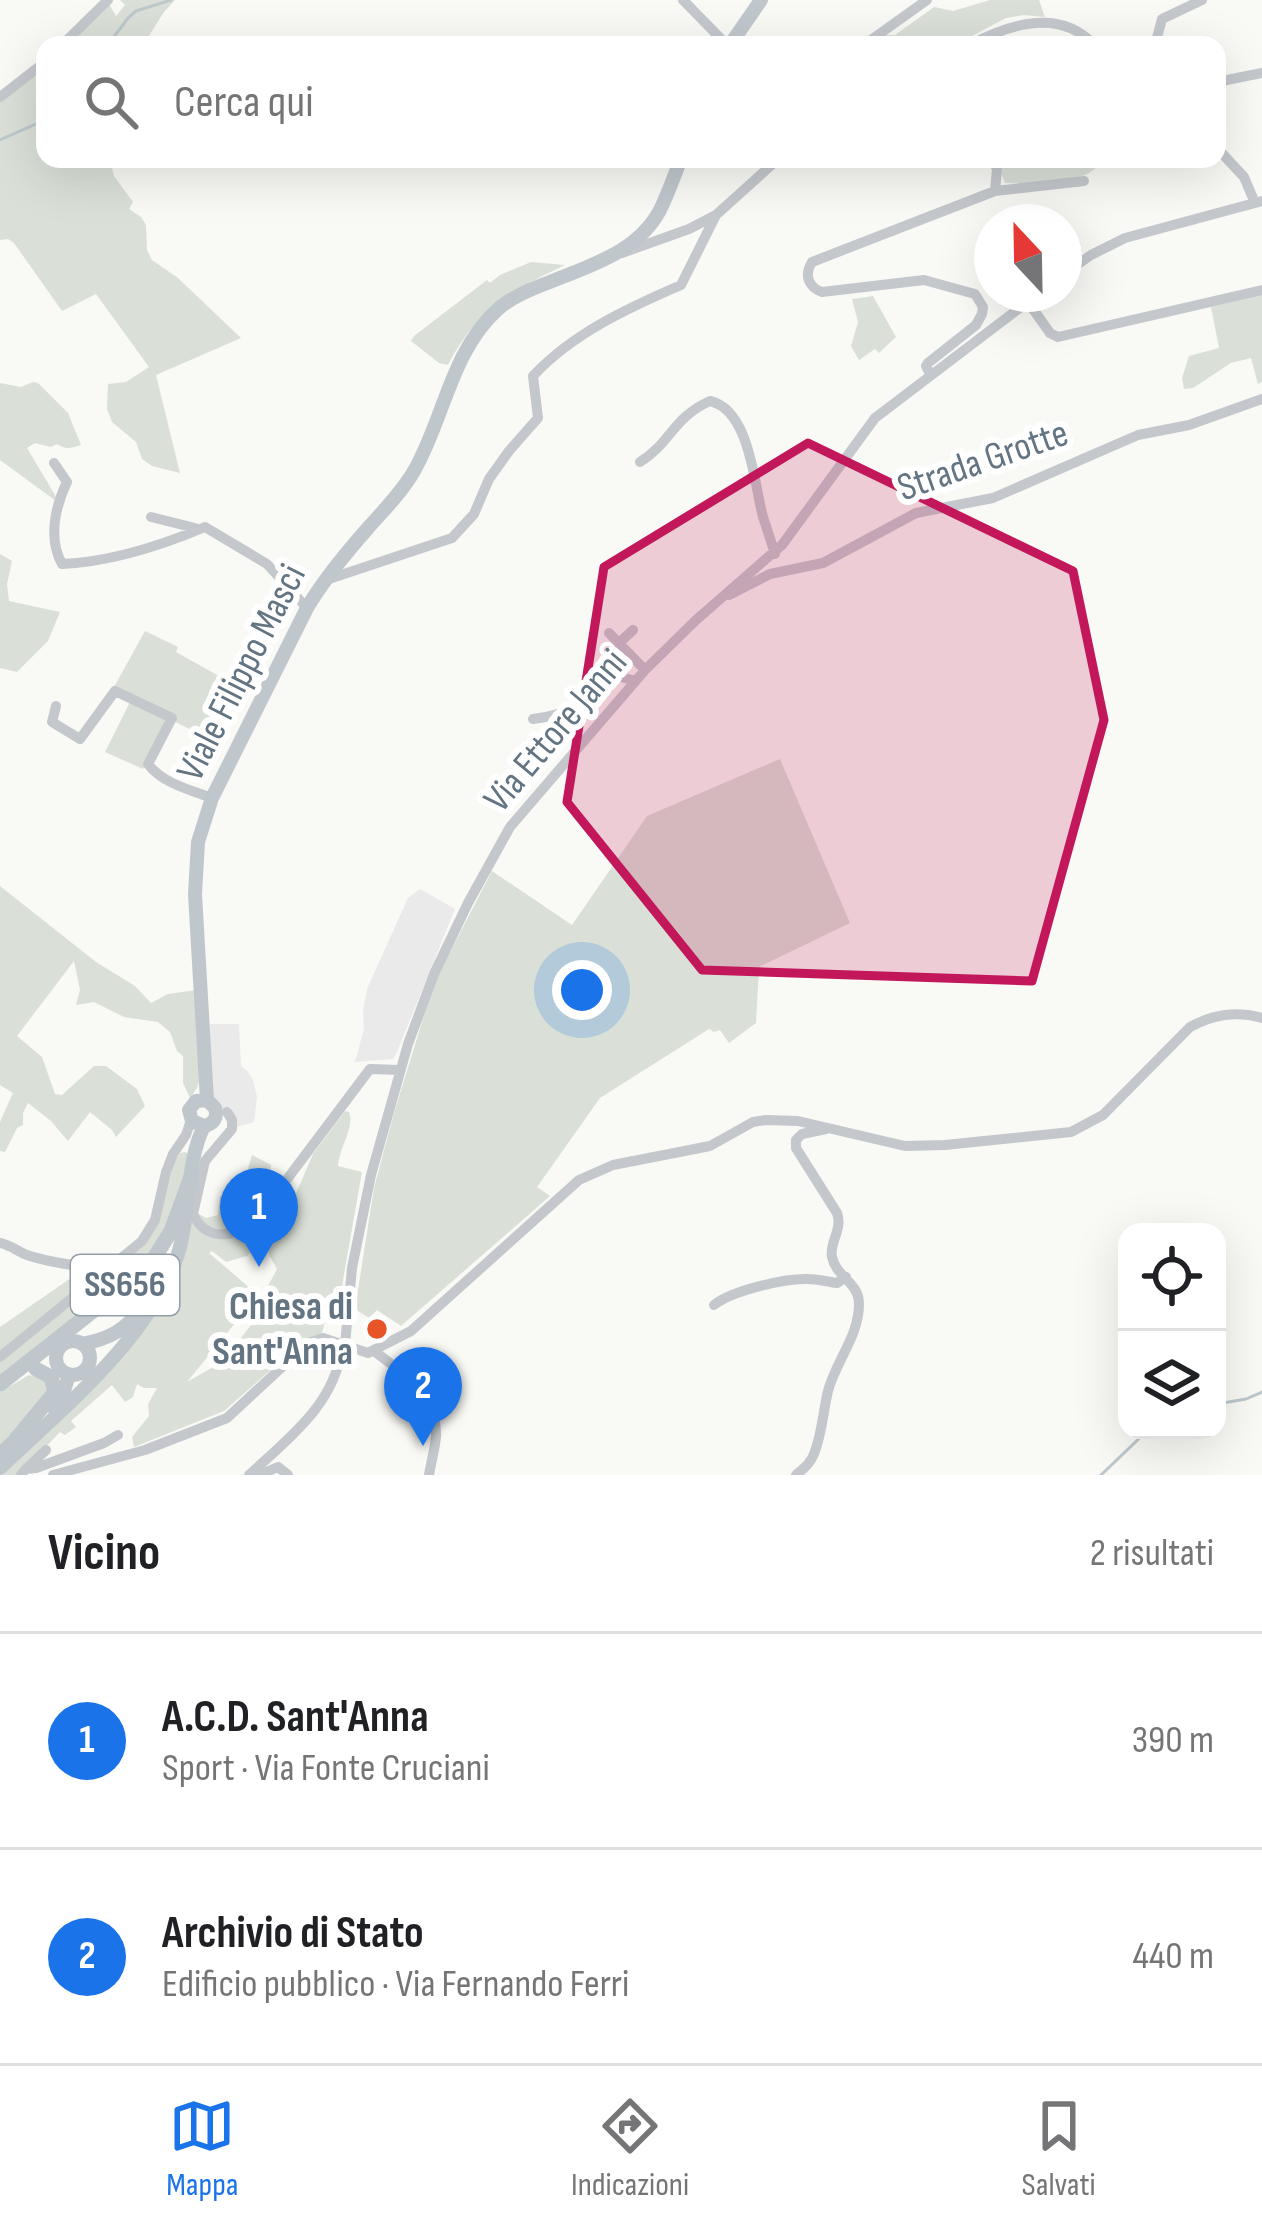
<!DOCTYPE html>
<html lang="it">
<meta charset="utf-8">
<style>
:root{--surface:#fff;--page:#f6f6f6;--text:#202124;--muted:#757577;--line:#e0e0e0;--accent:#1a73e8}
body{margin:0;font-family:"Sofia Sans Condensed",sans-serif;background:var(--page);color:var(--text)}
.controls{position:absolute;right:36px;bottom:36px;display:grid;overflow:hidden;border-radius:24px;box-shadow:0 12px 48px #0002}
.controls button{width:108px;height:108px;display:grid;place-items:center;padding:0;border:0;border-bottom:3px solid var(--line);background:var(--surface);color:var(--text);font:60px sans-serif}
.compass{position:absolute;left:974px;top:204px;width:108px;height:108px;border-radius:50%;background:var(--surface);box-shadow:0 12px 48px #0002;rotate:338deg}
.you{position:absolute;left:582px;top:990px;width:42px;height:42px;margin:-30px;border:9px solid #fff;border-radius:50%;background:#1a73e8;box-shadow:0 0 0 18px #1a73e833}
.badge{display:grid;place-items:center;width:78px;height:78px;border-radius:50%;background:var(--accent);color:#fff;font-size:39px;font-weight:700}
.pin{position:absolute;translate:-50% -99px;filter:drop-shadow(0 3px 6px #0008)}
.pin::after{content:'';position:absolute;top:63px;width:42px;height:36px;background:inherit;clip-path:polygon(0 0,100% 0,50% 100%)}
.list{margin:0;padding:0;list-style:none}
h2{display:flex;justify-content:space-between;align-items:center;height:156px;margin:0;padding:0 48px;font-size:51px}
h2 small{font-size:39px;font-weight:400;color:var(--muted)}
.list li{display:grid;grid-template-columns:78px 1fr auto;gap:36px;align-items:center;box-sizing:border-box;height:216px;padding:0 48px;border-top:3px solid var(--line)}
.list b{display:block;font-size:45px;white-space:nowrap}
.list p{margin:0;font-size:39px;white-space:nowrap;color:var(--muted)}
.list em{font-size:39px;font-style:normal;color:var(--muted)}
.icon{flex:none;width:66px;height:66px;fill:none;stroke:currentColor;stroke-width:2;stroke-linecap:round;stroke-linejoin:round}
.map{position:relative;flex:none;width:1262px;height:1475px;overflow:hidden}
.search{position:absolute;background:var(--surface);box-shadow:0 12px 48px #0002;left:36px;right:36px;top:36px;height:132px;display:flex;align-items:center;gap:30px;box-sizing:border-box;padding:0 42px;border-radius:24px;color:var(--muted);font-size:45px}
.sheet{height:588px;background:var(--surface)}
nav{display:flex;justify-content:space-around;align-items:center;box-sizing:border-box;height:168px;border-top:3px solid var(--line);background:var(--surface);font-size:33px;color:var(--muted)}
nav a{display:grid;justify-items:center;gap:6px}
nav .on{color:var(--accent)}
.map>svg:first-child{display:block}
.built{fill:#e9eae9}
.green{fill:#dae0d7}
.lines{fill:none;stroke-linecap:round;stroke-linejoin:round}
.stream{stroke:#bcc8cc;stroke-width:3}
.minor{stroke:#c4c8cc;stroke-width:10}
.major{stroke:#c0c7cc;stroke-width:14}
.highway{stroke:#c0c7cc;stroke-width:15}
.marked{fill:#c2185b;fill-opacity:0.2;stroke:#c2185b;stroke-width:9;stroke-linejoin:round}
.poi-dot{fill:#e75427;stroke:#fff;stroke-width:4.5}
.labels{text-anchor:middle;dominant-baseline:central;stroke-width:12;stroke-linejoin:round;paint-order:stroke}
.shield{fill:#fff;stroke:#929ea8;stroke-width:3}
.shield-label{font-size:36px;font-weight:bold;fill:#637482}
.street-label{font-size:39px;fill:#637482;stroke:#fff}
.poi-label{font-size:39px;font-weight:bold;fill:#637482;stroke:#fff;text-anchor:end}
</style>
<div class="map">
<svg width="1262" height="1475" viewBox="0 0 1262 1475">
<rect width="100%" height="100%" fill="#f9f9f6"/>
<path class="built" d="M 420,889 L 455,909 L 397,1052 L 393,1059 L 355,1062 L 364,1029 L 363,1012 L 367,989 L 408,898 Z
M 210,1024 L 239,1024 L 241,1066 L 248,1072 L 253,1080 L 257,1097 L 254,1122 L 236,1127 L 210,1096 Z"/>
<path class="green" d="M 120,0 L 175,0 L 164,12 L 143,45 L 67,45 L 109,4 L 116,16 L 125,5 Z
M 990,0 L 1039,0 L 1045,17 L 1023,15 L 1006,18 L 955,45 L 872,45 L 885,35 L 895,35 L 934,7 L 953,11 Z
M 45,66 L 45,159 L 110,159 L 114,176 L 133,202 L 129,209 L 141,217 L 146,225 L 147,250 L 152,260 L 178,278 L 241,338 L 156,375 L 180,473 L 152,466 L 142,459 L 136,442 L 112,422 L 107,409 L 108,384 L 126,382 L 149,367 L 96,294 L 62,311 L 14,243 L 8,239 L 0,240 L 0,100 Z
M 995,159 L 1104,159 C 1100,164 1094,170 1089,173 C 1071,183 1025,184 1005,183 Z
M 531,262 L 565,265 C 510,291 477,309 448,365 L 439,363 L 411,341 L 414,336 L 487,280 L 490,283 L 500,275 Z
M 1262,295 L 1262,382 L 1258,384 L 1251,358 L 1231,363 L 1193,388 L 1184,389 L 1182,378 L 1189,356 L 1219,348 L 1211,307 Z
M 873,296 L 896,337 L 879,353 L 875,349 L 859,360 L 851,346 L 858,322 L 852,299 Z
M 33,382 L 38,383 L 68,413 L 81,445 C 72,448 66,450 57,444 L 51,447 L 35,443 L 27,448 L 55,495 L 56,501 L 0,460 L 0,383 L 21,387 Z
M 0,554 L 12,561 L 7,584 L 9,601 L 60,612 L 48,641 L 17,672 L 0,668 Z
M 145,631 L 178,647 L 176,652 L 244,690 L 221,744 L 175,722 L 177,717 L 114,687 Z
M 131,700 L 169,718 L 153,744 L 143,769 L 105,752 Z
M 780,759 L 850,923 L 759,967 L 756,1023 L 729,1043 L 720,1030 L 714,1032 L 709,1029 L 600,1098 L 537,1187 L 550,1196 L 401,1326 L 377,1310 L 369,1318 L 355,1309 L 374,1188 L 394,1113 L 434,983 L 492,871 L 572,925 L 647,816 Z
M 0,886 L 96,962 L 135,986 L 151,1003 L 168,994 L 197,990 L 201,1075 L 197,1088 L 190,1098 L 183,1083 L 183,1056 L 177,1051 L 170,1032 L 158,1022 L 124,1017 L 94,1002 L 76,1005 L 80,990 L 74,961 L 17,1036 L 42,1057 L 55,1094 L 62,1095 L 94,1066 L 106,1066 L 137,1089 L 145,1106 L 116,1137 L 112,1130 L 90,1112 L 68,1141 L 51,1121 L 28,1103 L 23,1113 L 23,1125 L 17,1128 L 5,1152 L 0,1151 L 0,1122 L 13,1093 L 0,1085 Z
M 345,1111 L 349,1112 C 355,1127 339,1148 338,1166 L 362,1172 L 343,1280 L 339,1322 L 325,1321 L 322,1333 L 295,1344 L 273,1368 L 224,1411 L 134,1447 L 132,1437 L 149,1416 L 148,1404 L 157,1388 L 144,1388 L 137,1384 L 133,1397 L 125,1402 L 112,1385 L 71,1421 L 76,1427 L 65,1435 L 60,1432 L 19,1475 L 0,1475 L 0,1471 L 136,1336 L 191,1212 L 213,1234 C 264,1222 263,1221 294,1180 L 266,1237 L 247,1256 L 226,1262 L 212,1251 L 209,1253 L 258,1295 L 187,1382 L 222,1362 L 251,1325 L 273,1317 L 278,1309 L 268,1286 L 277,1269 L 269,1255 L 268,1247 L 282,1226 L 313,1154 Z
M 185,1152 L 188,1154 L 188,1177 L 156,1253 L 0,1378 L 0,1327 L 81,1271 L 94,1273 L 94,1283 L 146,1240 L 174,1162 L 180,1153 Z
M 252,1155 L 271,1165 C 271,1203 255,1220 221,1234 L 199,1221 L 197,1213 L 206,1218 L 218,1215 L 220,1196 L 233,1201 L 239,1198 Z
M 29,1375 L 44,1379 L 48,1391 L 0,1448 L 0,1392 Z"/>
<g class="lines">
<path class="stream" d="M 96,45 L 110,42 L 128,18 L 136,11 L 171,0
M 0,140 L 45,120
M 1217,1404 L 1246,1399 L 1262,1392
M 1101,1475 L 1148,1430"/>
<path class="minor" d="M 683,0 L 727,45
M 62,45 L 108,0
M 864,45 L 927,0
M 970,45 C 1009,24 1060,8 1094,45
M 1155,45 L 1162,19 L 1202,0
M 1217,82 L 1262,73
M 0,97 L 45,62
M 1217,148 L 1244,177 L 1255,203
M 992,159 L 997,169 L 995,191
M 622,253 L 689,229 L 716,215 L 778,159
M 1064,274 L 1091,255 L 1125,238 L 1262,201
M 1028,302 L 1050,333 L 1058,337 L 1262,290
M 930,374 L 926,366 L 928,363 L 976,325 L 982,314 L 983,307 L 975,294 L 924,280 L 822,292 C 808,287 804,275 812,262 L 995,191 L 1084,181
M 640,462 C 671,443 672,418 710,401 C 750,410 754,484 763,517 C 767,529 771,541 775,554
M 54,463 L 67,482 C 55,507 48,539 62,564 C 110,562 160,546 205,527 L 267,564 L 307,608
M 151,517 L 195,528
M 326,580 L 452,538 L 474,514 L 489,479 L 509,451 L 538,418 L 533,376 C 573,333 628,308 681,285 L 716,215
M 729,595 L 770,574 L 823,563 L 916,513 L 993,498 L 1138,435 L 1189,425 L 1262,399
M 609,633 L 645,670
M 619,643 L 633,630
M 56,706 L 52,722 L 80,739 L 115,691 L 172,718 L 148,764 C 162,783 190,790 212,798
M 533,719 C 576,714 585,700 618,676 L 635,681
M 227,1112 L 232,1120 L 232,1129 L 205,1161 L 193,1214 C 206,1242 232,1237 254,1223 L 370,1069 L 400,1070
M 0,1243 C 10,1245 17,1251 27,1255 C 54,1264 81,1266 108,1270
M 714,1305 C 731,1291 785,1278 808,1279 C 818,1279 828,1282 837,1283 L 846,1277
M 374,1351 C 402,1372 437,1396 436,1436 C 435,1449 431,1462 429,1475
M 0,1357 L 142,1241 L 155,1220 L 166,1172 L 173,1154 L 186,1135 L 191,1120
M 26,1469 L 46,1450
M 21,1475 L 26,1469 L 36,1468 L 104,1443 L 118,1435
M 53,1475 L 145,1450 L 227,1418 L 308,1343 L 323,1338 L 368,1353 L 411,1331 L 579,1180 L 613,1165 L 710,1146 L 753,1122 L 766,1120 L 798,1121 L 905,1146 L 945,1145 L 1071,1132 L 1103,1115 L 1190,1027 C 1214,1014 1236,1011 1262,1018
M 249,1475 C 287,1440 337,1402 341,1348 L 345,1345 L 352,1268 L 371,1175 L 408,1044 L 434,974 L 468,903 L 510,827 L 645,670 L 695,621 L 782,545 L 875,418 L 1038,294
M 259,1475 L 278,1467 L 288,1475
M 796,1475 C 803,1469 810,1464 814,1454 C 822,1434 823,1412 828,1391 C 836,1361 859,1336 859,1304 C 859,1282 836,1277 832,1257 C 829,1242 843,1230 837,1213 L 796,1148 L 796,1140 L 802,1134 L 826,1129"/>
<path class="major" d="M 730,45 L 761,0
M 204,1126 L 192,1121 L 189,1110 L 196,1101 L 207,1100
M56 1358a17 17 0 1 1 34 0a17 17 0 1 1-34 0Z
M 82,1344 C 109,1339 126,1330 142,1307
M 51,1406 L 64,1391 L 69,1375
M 0,1454 L 22,1434
M 0,1468 C 62,1409 151,1337 178,1254 C 191,1213 185,1165 204,1126 C 214,1124 218,1117 215,1108 L 207,1100 L 195,894 L 198,842 L 212,798 L 307,608 C 324,579 345,554 368,528 C 384,510 402,492 414,471 C 444,419 451,351 498,309 C 514,295 537,287 555,280 C 595,264 639,250 660,210 C 668,194 674,176 681,159"/>
<path class="highway" d="M 0,1384 L 131,1281 L 153,1260 L 171,1231 L 192,1174
M 16,1439 L 55,1392 L 51,1377 L 36,1369"/>
</g>
<path class="marked" d="M 808,443 L 1073,571 L 1104,720 L 1032,981 L 702,970 L 567,802 L 604,567 Z"/>
<circle class="poi-dot" cx="377" cy="1329" r="12"/>
<g class="labels">
<rect class="shield" x="71" y="1255" width="108" height="60" rx="9"/>
<g class="shield-label">
<text x="125" y="1285">SS656</text>
</g>
<g class="street-label">
<text transform="translate(983 461) rotate(-19)">Strada Grotte</text>
<text transform="translate(242 673) rotate(-63)">Viale Filippo Masci</text>
<text transform="translate(556 731) rotate(-50)">Via Ettore Janni</text>
</g>
<g class="poi-label">
<text x="353" y="1307">Chiesa di<tspan x="353" dy="45">Sant'Anna</tspan></text>
</g>
</g>
</svg>
<div class="controls">
<button><svg class="icon" aria-label="locate" viewBox="0 0 24 24"><circle cx="12" cy="12" r="6"/><path d="M12 2v4M12 18v4M2 12h4M18 12h4"/></svg></button>
<button><svg class="icon" aria-label="layers" viewBox="0 0 24 24"><path d="M12 4l9 5-9 5-9-5zM3 14l9 5 9-5"/></svg></button>
</div>
<svg class="compass" viewBox="-18 -18 36 36"><path d="M0-13l5 13h-10z" fill="#e53935"/><path d="M0 13l5-13h-10z" fill="#757577"/></svg>
<div class="you"></div>
<div class="pin badge" style="left:259px;top:1267px">1</div>
<div class="pin badge" style="left:423px;top:1446px">2</div>
<div class="search"><svg class="icon" aria-label="search" viewBox="0 0 24 24"><circle cx="10" cy="10" r="6"/><path d="M15 15l6 6"/></svg>Cerca qui</div>
</div>
<section class="sheet">
<h2>Vicino<small>2 risultati</small></h2>
<ul class="list">
<li><span class="badge">1</span><div><b>A.C.D. Sant'Anna</b><p>Sport · Via Fonte Cruciani</p></div><em>390 m</em></li>
<li><span class="badge">2</span><div><b>Archivio di Stato</b><p>Edificio pubblico · Via Fernando Ferri</p></div><em>440 m</em></li>
</ul>
</section>
<nav>
<a class="on"><svg class="icon" aria-label="map" viewBox="0 0 24 24"><path d="M3 6l6-2 6 2 6-2v14l-6 2-6-2-6 2zM9 4v14M15 6v14"/></svg>Mappa</a>
<a><svg class="icon" aria-label="directions" viewBox="0 0 24 24"><path d="M12 3l9 9-9 9-9-9zM9 14v-3h6M13 9l2 2-2 2"/></svg>Indicazioni</a>
<a><svg class="icon" aria-label="saved" viewBox="0 0 24 24"><path d="M7 4h10v16l-5-4-5 4z"/></svg>Salvati</a>
</nav>
